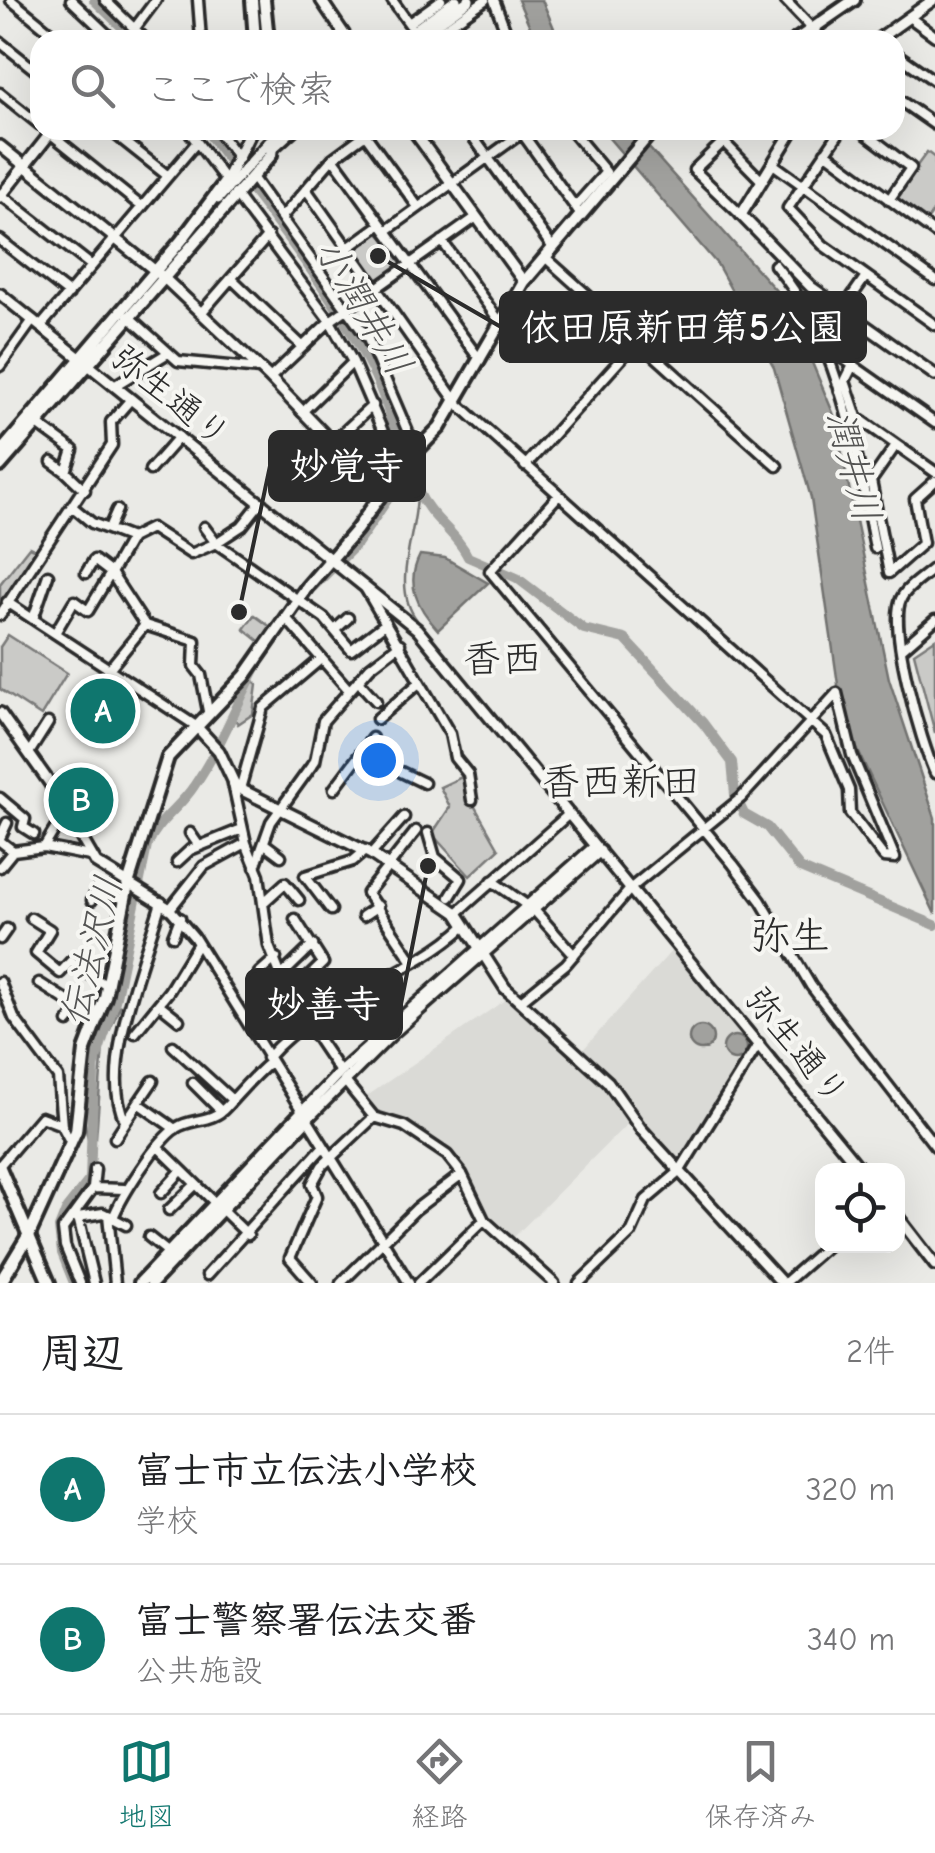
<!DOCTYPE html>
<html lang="ja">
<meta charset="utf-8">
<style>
:root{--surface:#fff;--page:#f2f2f2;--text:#202124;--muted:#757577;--line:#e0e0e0;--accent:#0f766e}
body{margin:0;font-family:"Comic Neue","Klee One",sans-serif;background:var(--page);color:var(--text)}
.controls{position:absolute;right:30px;bottom:30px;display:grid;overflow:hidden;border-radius:20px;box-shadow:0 10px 40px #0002}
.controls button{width:90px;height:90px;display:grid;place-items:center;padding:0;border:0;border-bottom:2px solid var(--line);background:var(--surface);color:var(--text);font:50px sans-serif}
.you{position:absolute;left:378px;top:760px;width:35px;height:35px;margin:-25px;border:8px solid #fff;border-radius:50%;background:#1a73e8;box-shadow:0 0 0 15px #1a73e833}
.badge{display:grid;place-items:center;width:65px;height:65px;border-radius:50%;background:var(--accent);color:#fff;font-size:32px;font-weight:700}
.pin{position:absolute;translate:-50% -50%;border:5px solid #fff;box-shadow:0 2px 10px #0006}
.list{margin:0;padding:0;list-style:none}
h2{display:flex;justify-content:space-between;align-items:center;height:130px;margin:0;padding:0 40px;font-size:42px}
h2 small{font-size:32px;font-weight:400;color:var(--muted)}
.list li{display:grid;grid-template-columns:65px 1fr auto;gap:30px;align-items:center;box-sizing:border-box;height:150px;padding:0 40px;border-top:2px solid var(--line)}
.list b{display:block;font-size:38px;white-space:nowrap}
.list p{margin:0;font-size:32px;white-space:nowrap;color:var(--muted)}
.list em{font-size:32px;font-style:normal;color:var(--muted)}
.icon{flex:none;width:55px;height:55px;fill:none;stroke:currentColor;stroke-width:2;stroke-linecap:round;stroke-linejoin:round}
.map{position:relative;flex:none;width:935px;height:1283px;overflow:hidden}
.search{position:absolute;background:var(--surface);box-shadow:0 10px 40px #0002;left:30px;right:30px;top:30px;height:110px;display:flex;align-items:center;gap:25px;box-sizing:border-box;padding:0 35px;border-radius:30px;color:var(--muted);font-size:38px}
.sheet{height:430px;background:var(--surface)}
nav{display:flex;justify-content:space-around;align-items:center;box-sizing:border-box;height:140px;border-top:2px solid var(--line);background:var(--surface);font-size:28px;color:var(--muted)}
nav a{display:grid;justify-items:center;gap:5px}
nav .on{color:var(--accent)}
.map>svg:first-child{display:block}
.built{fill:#dadad6}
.green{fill:#cacac7;stroke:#7a7a79;stroke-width:2.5}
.water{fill:#a1a19e;stroke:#727270;stroke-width:2.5}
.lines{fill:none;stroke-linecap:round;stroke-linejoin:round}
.stream{stroke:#727270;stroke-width:2.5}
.river{stroke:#a1a19e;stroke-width:10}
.minor-casing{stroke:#2b2b2b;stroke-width:15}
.tertiary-casing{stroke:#2b2b2b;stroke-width:16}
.secondary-casing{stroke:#2b2b2b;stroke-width:18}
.primary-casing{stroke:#2b2b2b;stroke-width:19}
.minor{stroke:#f6f6f2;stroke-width:8}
.tertiary{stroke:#f6f6f2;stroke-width:9}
.secondary{stroke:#f6f6f2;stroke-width:10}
.primary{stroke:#f6f6f2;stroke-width:11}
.labels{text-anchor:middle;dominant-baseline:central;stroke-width:8;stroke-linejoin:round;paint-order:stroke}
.street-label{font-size:35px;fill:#2b2b2b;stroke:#f6f6f2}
.water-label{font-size:38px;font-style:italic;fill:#545453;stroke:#f6f6f2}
.quarter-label{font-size:40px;fill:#2b2b2b;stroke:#f6f6f2}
.leader{fill:none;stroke:#2b2b2b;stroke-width:4}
.callout-dot{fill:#2b2b2b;stroke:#f6f6f2;stroke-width:4}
.callout{fill:#2b2b2b;stroke:#2b2b2b;stroke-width:4}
.callout-label{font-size:38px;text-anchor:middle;font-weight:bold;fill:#fff}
</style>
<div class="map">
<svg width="935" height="1283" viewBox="0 0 935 1283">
<rect width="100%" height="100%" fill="#eaeae6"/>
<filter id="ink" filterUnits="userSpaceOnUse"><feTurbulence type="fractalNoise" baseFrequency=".01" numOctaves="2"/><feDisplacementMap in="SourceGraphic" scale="20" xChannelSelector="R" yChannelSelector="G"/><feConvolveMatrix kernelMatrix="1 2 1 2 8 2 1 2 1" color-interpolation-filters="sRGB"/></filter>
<g filter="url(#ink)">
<path class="built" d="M 674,948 L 756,1044 L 679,1172 L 630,1121 L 510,1241 L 487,1223 L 460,1166 L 426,1140 L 374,1117 L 360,1101 L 512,995 L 580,1053 Z"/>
<path class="green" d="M 927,152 L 935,158 L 935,209 L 925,223 L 892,200 Z
M 377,231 L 403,261 L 378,282 L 352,251 Z
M 29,547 L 36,550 L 5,600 L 0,598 L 0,584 Z
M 254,615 L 275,630 L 264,645 L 244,629 Z
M 8,635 L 67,673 L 41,716 L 0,689 L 0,647 Z
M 935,639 L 935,733 L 914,653 Z
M 251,679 L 257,685 L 253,714 L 238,724 L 233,716 L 241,691 Z
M 466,775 L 474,805 L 499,849 L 470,876 L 432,834 L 450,807 L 440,787 Z
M 108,1001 L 120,1006 L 103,1046 L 96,1138 L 88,1138 C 75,1093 93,1045 108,1001 Z"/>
<path class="water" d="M 518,0 L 542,0 L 559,40 L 536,40 Z
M 602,130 L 633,130 L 787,303 L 834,415 L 889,679 L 935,818 L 935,914 L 843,719 L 811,498 L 774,368 L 717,264 Z
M 420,555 L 445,558 L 488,583 L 438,630 C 417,607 405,584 420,555 Z
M689 1038a12 12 0 1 1 24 0a12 12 0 1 1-24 0Z
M723 1048a12 12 0 1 1 24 0a12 12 0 1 1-24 0Z"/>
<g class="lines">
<path class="stream" d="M 417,489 C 419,531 389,584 417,620"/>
<path class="river" d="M 94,0 L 135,40
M 206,130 C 261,205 325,279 368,362 C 390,402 397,450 418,491 C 431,519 457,533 468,557 L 517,578 L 584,629 L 625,639 L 703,723 L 732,762 L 735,795 L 744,814 L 767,827 L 800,868 L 935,925
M 313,587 L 357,544 L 409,468
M 74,1283 L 62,1253 L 59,1228 L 67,1208 L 90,1179 L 94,1066 L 115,1001 L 147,846 C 158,819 179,809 194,786 C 221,747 237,703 259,662"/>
<g class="minor-casing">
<path id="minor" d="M 11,0 L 60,40
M 71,0 L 113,40
M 105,0 L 146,40
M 198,0 L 201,40
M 392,0 L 410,25
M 494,0 L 509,40
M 785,0 L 823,40
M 909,17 L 935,36
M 409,23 L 441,0
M 126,40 L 156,0
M 428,40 L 485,0
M 0,42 L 40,74
M 895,53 L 935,81
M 0,93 L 40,125
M 895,97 L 935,125
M 46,130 L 142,207
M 110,130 L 168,176
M 188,130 L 226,181
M 217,130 L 239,159
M 468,130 L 553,248
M 571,130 L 606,172 L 575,207
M 712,130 L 761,180
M 841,130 L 788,208 L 823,245 L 935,325
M 861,130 L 911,168 L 889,200
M 522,133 L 580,214
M 365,134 L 418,207
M 723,142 L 694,170 L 741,215
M 825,152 L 935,233
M 333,158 L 480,360
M 773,164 L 935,280
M 252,177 L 368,339 L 416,451
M 306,189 L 457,403 L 826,735 L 849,790 L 850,813 L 884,857 L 895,858
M 0,194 L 92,266
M 235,194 L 330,321 L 353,362 L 399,469
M 282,217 L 333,158 L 371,130
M 386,231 L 526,130
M 0,240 L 69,294
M 442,241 L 500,322
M 348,248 L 381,224
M 545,257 L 777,466
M 775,265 C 841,344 856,451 875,548
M 866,276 L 827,332 L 834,352 L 935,423
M 232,279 L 302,346
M 201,313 L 268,236
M 128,316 L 178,361 L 260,369
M 41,326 L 197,142
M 853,365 L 845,381 L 857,417 L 935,472
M 0,366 L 33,320
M 270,378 L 330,321 L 475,218
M 114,386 L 168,353
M 302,412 L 353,362
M 36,423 L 73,450 L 66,472 L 85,490
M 332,443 L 373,405
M 896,445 L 871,481 L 889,573 L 923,543 L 915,499 L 935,481
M 52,462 L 66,472
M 525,466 L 638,340
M 150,470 L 179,437
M 558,496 L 490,571 L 733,864 L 761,901 L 811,986 L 935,1146
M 74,508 L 92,523 L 131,538 L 111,573 L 145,625 L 195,641 L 194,666 L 201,675 L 208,711
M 204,527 L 216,543 L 242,526 L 261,502
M 109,528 L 117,510
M 131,538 L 151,528 L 191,554 L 216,543 L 324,618 L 351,650 L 385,624
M 935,567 C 925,576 906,587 901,599 C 888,627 921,743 935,773
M 364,586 L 450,734 L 455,758 L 468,774 L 472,800
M 7,602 L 196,726
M 0,615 L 112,445 L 111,422 L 131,399
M 286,618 L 349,690
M 33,619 L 48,575
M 335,630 L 348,618
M 55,633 L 74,601 L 88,611 L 111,573 L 94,560 L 86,573
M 903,648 L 935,620
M 109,669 L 145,625
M 358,681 L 376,701
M 837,693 L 852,755 L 895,858
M 377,719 L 419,683
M 29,753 L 48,723
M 401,772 L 424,783
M 233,784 L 246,843 L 259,875 L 269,946 L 289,996 L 340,1072
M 240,789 L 263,708 L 321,659
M 334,789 L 372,738
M 0,798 L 25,819 L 23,827 L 34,834
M 190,833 L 199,846
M 428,833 L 435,857 L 461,879 L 450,897
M 0,838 L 7,823
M 0,841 L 13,851
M 246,843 L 204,866 L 170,909 L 194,937 L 409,1283
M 265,844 L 281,856
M 44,847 L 66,811
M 371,854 L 404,817
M 177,862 L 190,850 L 242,829
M 0,867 L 13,851 L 44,847 L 90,856
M 255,867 L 271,822 L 315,761 L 323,721 L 370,667 L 400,644
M 492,881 L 525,904
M 92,900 L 97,890 L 125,899
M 263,903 L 285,883 L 299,900
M 331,910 L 305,876 L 353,861 L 366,850
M 534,910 L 574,955
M 457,913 L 569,814
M 363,916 L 378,906
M 31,918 L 50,930 L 36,953 L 60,973 L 71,961 L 108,987
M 173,936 L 180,918
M 0,939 L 7,929
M 413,962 L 367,893 L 416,831
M 259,973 L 276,958
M 282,975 L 313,945
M 0,982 L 14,1018 L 58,1077 L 62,1126 L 71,1143
M 39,983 L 96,1019
M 289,996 L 323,963 L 295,919
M 522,1000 L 566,964 L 631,888 L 741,798 L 837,693
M 159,1004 L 179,1020
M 68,1022 L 80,1007
M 135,1033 L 169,991 L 197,945
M 173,1046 L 231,1099
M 267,1058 C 321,996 408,979 465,926
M 344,1080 L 374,1117 L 404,1126 L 447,1155 L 462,1174 L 484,1220 L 554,1283
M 193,1083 L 221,1111
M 138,1103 L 153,1081
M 125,1121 C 98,1068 145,959 161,902
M 115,1138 L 138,1103 L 175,1129
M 160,1149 L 248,1235
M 0,1165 L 41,1117 L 62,1125
M 93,1188 L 124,1189
M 161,1193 L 181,1171
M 169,1210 L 193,1187
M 108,1215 L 115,1283
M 113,1218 C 121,1197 157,1140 176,1128 C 191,1118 212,1123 226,1107 C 241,1091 253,1076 270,1062
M 149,1237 L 169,1253
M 207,1275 L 323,1147
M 80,1283 L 65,1246 L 63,1229 L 93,1188 L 95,1169
M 94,1283 L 78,1217 L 103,1213 L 126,1225
M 312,1283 L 290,1258 L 317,1196 L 312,1184 L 322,1166 L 374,1117
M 341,1283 L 416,1209 L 462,1174
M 419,1283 L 484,1220
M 579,1283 L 631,1233 L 646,1200 L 679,1172 L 759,1043
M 785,1283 L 827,1246"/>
</g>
<g class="tertiary-casing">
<path id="tertiary" d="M 321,0 L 348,40
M 401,40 L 456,0
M 414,40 L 469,0
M 877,40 L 933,0
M 413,130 L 524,282
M 793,130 L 741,215 L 811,287 L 935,375
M 0,146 L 163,277 L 270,378 L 381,493
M 273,148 L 293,130
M 0,197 L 53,130
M 218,199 L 280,130
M 0,294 L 417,629 L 861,1170
M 0,713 L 49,782 L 96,863 L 170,909
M 196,726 L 219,751 L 236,787 L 371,854 L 457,913 L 505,988 L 608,1082 L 641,1129 L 782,1283
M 302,1112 L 340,1072 L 595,846
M 307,1119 L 392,1034 L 600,851
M 898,1217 L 935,1265"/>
</g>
<g class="secondary-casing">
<path id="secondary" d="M 252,0 L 255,40
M 264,0 L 268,40
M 796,40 L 854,0
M 0,453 L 181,241 L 226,181 L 251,130
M 0,466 L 271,155 L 274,130
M 0,1168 L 49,1283
M 29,1235 L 76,1131 L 85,1050 L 105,997 L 128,884 L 168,757 L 245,676 L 307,587 L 357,529 L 399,469 L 440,427 L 524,282 L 653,130
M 140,1283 L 302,1112
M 152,1283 L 307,1119"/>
</g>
<g class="primary-casing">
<path id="primary" d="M 0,1283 L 29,1235"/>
</g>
<use href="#minor" class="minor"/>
<use href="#tertiary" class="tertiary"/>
<use href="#secondary" class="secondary"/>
<use href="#primary" class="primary"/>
</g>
</g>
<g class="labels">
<g class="street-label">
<text transform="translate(171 396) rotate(39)">弥生通り</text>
<text transform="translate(797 1046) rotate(51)">弥生通り</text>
</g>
<g class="water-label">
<text transform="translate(363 307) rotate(59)">小潤井川</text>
<text transform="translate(853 466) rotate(75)">潤井川</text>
<text transform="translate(92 951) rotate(-76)">伝法沢川</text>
</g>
<g class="quarter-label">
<text x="502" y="659">香西</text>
<text x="621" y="782">香西新田</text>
<text x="790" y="936">弥生</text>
</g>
</g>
<path class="leader" d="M378 256L501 327M239 612L270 466M428 866L401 1004"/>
<g class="callout-dot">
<circle cx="378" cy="256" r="10"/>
<circle cx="239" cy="612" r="10"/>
<circle cx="428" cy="866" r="10"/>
</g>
<g class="callout">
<rect x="501" y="293" width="364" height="68" rx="10"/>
<rect x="270" y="432" width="154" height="68" rx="10"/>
<rect x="247" y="970" width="154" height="68" rx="10"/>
</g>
<g class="callout-label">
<text x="683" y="340">依田原新田第5公園</text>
<text x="347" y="479">妙覚寺</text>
<text x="324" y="1017">妙善寺</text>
</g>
</svg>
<div class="controls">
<button><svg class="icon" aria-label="locate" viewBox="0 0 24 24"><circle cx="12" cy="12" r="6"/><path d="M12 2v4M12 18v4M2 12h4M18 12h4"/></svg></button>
</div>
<div class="you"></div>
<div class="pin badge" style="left:103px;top:711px">A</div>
<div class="pin badge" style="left:81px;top:800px">B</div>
<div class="search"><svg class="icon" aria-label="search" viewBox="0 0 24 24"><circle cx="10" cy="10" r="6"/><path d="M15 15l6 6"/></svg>ここで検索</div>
</div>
<section class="sheet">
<h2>周辺<small>2件</small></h2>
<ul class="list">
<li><span class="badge">A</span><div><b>富士市立伝法小学校</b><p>学校</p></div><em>320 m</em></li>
<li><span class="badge">B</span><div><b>富士警察署伝法交番</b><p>公共施設</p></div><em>340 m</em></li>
</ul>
</section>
<nav>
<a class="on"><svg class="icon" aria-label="map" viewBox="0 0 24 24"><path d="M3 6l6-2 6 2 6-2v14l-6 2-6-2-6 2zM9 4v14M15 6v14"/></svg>地図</a>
<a><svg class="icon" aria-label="directions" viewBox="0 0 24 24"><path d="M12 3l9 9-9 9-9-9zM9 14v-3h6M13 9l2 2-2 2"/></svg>経路</a>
<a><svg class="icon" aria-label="saved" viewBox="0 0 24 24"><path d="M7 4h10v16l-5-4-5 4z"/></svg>保存済み</a>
</nav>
